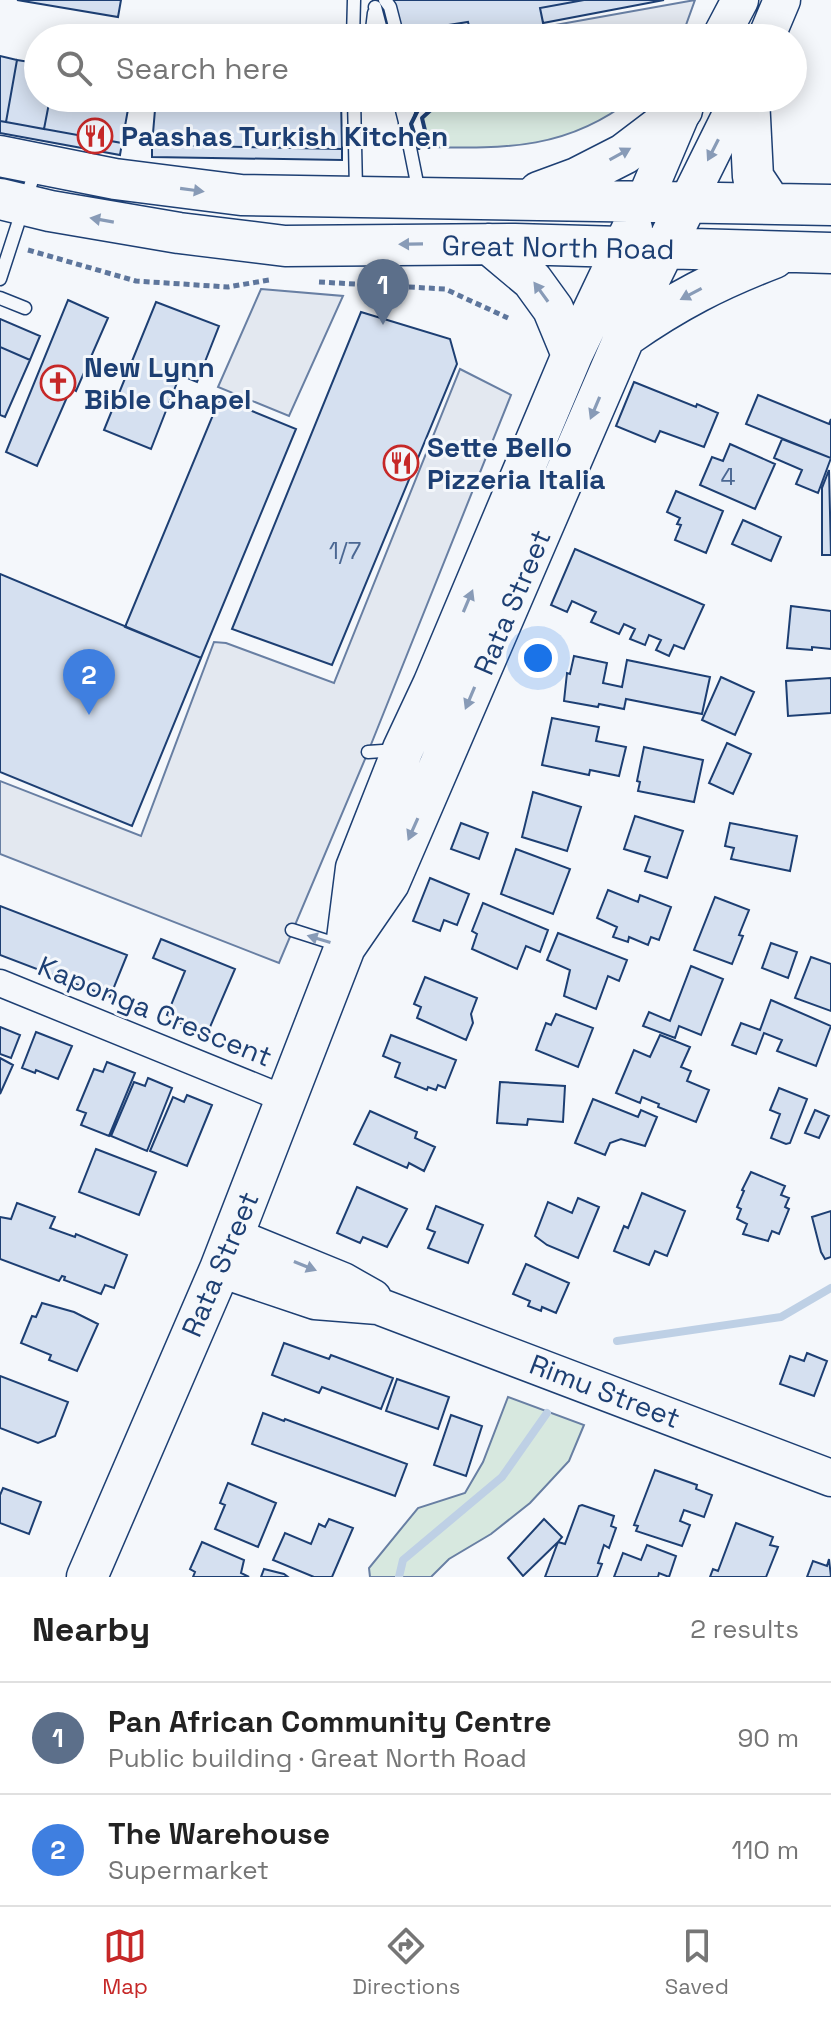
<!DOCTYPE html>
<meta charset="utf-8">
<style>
:root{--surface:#fff;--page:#f6f6f6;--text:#222;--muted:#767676;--line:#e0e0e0;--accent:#c62828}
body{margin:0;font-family:"Space Grotesk",sans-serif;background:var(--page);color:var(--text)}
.you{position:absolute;left:538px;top:658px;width:28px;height:28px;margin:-20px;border:6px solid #fff;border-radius:50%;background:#1a73e8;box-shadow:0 0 0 12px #1a73e833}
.badge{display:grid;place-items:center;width:52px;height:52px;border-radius:50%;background:var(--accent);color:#fff;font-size:26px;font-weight:700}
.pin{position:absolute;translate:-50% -66px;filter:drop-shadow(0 2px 4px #0008)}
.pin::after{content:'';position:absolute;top:42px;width:28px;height:24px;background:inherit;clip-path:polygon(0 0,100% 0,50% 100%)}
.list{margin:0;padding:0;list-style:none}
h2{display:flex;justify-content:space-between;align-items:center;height:104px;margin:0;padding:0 32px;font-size:34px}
h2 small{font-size:26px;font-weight:400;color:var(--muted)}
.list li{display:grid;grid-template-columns:52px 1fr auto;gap:24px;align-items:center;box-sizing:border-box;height:112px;padding:0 32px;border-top:2px solid var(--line)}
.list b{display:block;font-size:30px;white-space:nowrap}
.list p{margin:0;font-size:26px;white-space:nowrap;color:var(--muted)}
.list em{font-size:26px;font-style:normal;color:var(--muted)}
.icon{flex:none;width:44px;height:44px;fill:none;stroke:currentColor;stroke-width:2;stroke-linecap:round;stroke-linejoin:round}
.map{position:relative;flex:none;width:831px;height:1577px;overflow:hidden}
.search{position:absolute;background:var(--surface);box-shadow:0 4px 20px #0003;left:24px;right:24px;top:24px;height:88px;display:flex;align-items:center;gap:20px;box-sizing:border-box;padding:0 28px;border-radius:44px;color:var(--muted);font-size:30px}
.sheet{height:328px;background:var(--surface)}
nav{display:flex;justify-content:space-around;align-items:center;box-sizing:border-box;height:112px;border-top:2px solid var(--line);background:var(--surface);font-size:22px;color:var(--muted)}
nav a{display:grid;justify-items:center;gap:4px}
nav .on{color:var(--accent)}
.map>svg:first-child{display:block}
.green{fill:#d7e8df;stroke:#687fa3;stroke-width:2}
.parking{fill:#e3e8f0;stroke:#687fa3;stroke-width:2}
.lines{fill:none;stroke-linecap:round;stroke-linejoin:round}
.stream{stroke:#bed0e5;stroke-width:8}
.building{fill:#d5e0f0;stroke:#1d3f73;stroke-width:2}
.lane-casing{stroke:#1d3f73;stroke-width:15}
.street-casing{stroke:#1d3f73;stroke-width:29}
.secondary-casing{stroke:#1d3f73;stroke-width:39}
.primary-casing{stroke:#1d3f73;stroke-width:43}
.path{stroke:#5e769c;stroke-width:5;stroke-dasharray:6 4;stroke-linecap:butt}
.lane{stroke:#f4f7fb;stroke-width:12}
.street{stroke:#f4f7fb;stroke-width:26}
.secondary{stroke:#f4f7fb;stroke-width:36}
.primary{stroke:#f4f7fb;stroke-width:40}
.wall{stroke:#1d3f73;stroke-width:4}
.oneway{fill:#889bb7}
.labels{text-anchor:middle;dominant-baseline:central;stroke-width:6;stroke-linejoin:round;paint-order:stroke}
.number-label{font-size:24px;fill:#4b6792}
.poi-label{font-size:28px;font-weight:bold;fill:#1d3f73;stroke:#f4f7fb;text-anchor:start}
.street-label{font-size:28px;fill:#1d3f73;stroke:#f4f7fb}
</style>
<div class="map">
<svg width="831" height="1577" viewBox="0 0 831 1577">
<rect width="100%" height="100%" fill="#f4f7fb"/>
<path class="green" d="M 431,98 L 633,98 C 569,149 506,149 429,147 L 422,118 L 433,108 Z
M 508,1397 L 584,1425 L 569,1461 L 530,1503 L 491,1534 L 449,1559 L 431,1577 L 370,1577 L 369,1568 L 418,1508 L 465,1493 L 483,1462 Z"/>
<path class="parking" d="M 695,0 L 682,36 L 485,38 L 544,27 Z
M 450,23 L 453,38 L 407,38 L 406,31 Z
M 261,289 L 343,296 L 289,416 L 218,387 Z
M 460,369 L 511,395 L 368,752 L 279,963 L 0,854 L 0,781 L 141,836 L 214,642 L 226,643 L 334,683 Z"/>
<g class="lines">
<path class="stream" d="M 617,1341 L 781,1317 L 831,1288
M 399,1577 L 403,1560 L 502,1477 L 547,1413"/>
</g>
<path class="building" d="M 17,0 L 121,0 L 118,17 Z
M 391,0 L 584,0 L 540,8 L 544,27 L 485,38 L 472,38 L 468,22 L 398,33 Z
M 584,0 L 664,0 L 543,23 L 540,8 Z
M 0,56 L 17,60 L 6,122 L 0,121 Z
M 17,60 L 36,63 L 31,85 L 38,87 L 38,98 L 50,98 L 44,129 L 6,122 Z
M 50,98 L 130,98 L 122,143 L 44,129 Z
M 156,98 L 341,98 L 342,149 L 152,145 Z
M 0,121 L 122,143 L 120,155 L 0,133 Z
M 152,145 L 342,149 L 342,160 L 152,157 Z
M 68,300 L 108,318 L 76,391 L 71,388 L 37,466 L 6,452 Z
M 156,302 L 219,326 L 197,382 L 180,375 L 151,449 L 104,430 Z
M 361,312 L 450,339 L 457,364 L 332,665 L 232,629 Z
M 0,319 L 40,336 L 30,360 L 0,347 Z
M 0,347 L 30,360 L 5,417 L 0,415 Z
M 634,382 L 696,407 L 697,404 L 718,413 L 704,447 L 660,431 L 655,442 L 616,426 Z
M 758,395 L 829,424 L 831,419 L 831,458 L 746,424 Z
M 220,398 L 296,429 L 201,658 L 125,627 Z
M 782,439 L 831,458 L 818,493 L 796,484 L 802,470 L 774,458 Z
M 730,444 L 775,464 L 755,509 L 700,485 L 712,457 L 723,461 Z
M 829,470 L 831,555 L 822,555 L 822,488 Z
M 676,491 L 723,511 L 706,553 L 675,540 L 681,525 L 677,524 L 680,518 L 667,512 Z
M 743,520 L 781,537 L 771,561 L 732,544 Z
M 575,549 L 704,605 L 684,649 L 674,645 L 669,656 L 656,650 L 661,640 L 649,635 L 645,645 L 630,639 L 635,629 L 624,624 L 619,634 L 591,622 L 596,612 L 572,601 L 567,612 L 551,605 Z
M 0,574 L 201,658 L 132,826 L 0,772 Z
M 791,606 L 831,611 L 831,649 L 812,647 L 812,650 L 787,648 Z
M 574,656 L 607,663 L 603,683 L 622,687 L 627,660 L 710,677 L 702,714 L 626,699 L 624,709 L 599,704 L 598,707 L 564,701 L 567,673 L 570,674 Z
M 721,677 L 754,692 L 735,735 L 702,720 Z
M 831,678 L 831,713 L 788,716 L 786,681 Z
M 552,718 L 599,727 L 596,741 L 626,747 L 619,776 L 590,770 L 589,775 L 542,765 Z
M 727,743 L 751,754 L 733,794 L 709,783 Z
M 644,747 L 703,760 L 694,802 L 638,791 L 640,782 L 637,781 Z
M 533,792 L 581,807 L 567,851 L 522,837 Z
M 635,816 L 683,831 L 667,878 L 645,871 L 650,857 L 624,849 Z
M 461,823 L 488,833 L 479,859 L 451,849 Z
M 730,823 L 797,836 L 790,871 L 731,859 L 734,848 L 725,846 Z
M 516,849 L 570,869 L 553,914 L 501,894 Z
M 430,878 L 469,894 L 457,925 L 444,920 L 440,931 L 413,921 Z
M 608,890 L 638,902 L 640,895 L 671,907 L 659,940 L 651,937 L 648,945 L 629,937 L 628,942 L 613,937 L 617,927 L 597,918 Z
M 715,897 L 749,910 L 739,935 L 743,936 L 732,964 L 694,950 Z
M 483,903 L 548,930 L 540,952 L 526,946 L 517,969 L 472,949 L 477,934 L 472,931 Z
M 0,906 L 127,955 L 110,997 L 0,955 Z
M 558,933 L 627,960 L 619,981 L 608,976 L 596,1009 L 564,996 L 570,970 L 547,960 Z
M 161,939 L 235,969 L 207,1034 L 180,1023 L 181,1020 L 167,1015 L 185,971 L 153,958 Z
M 771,943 L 797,952 L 788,978 L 762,968 Z
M 811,957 L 831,964 L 831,1011 L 795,998 Z
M 691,966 L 723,979 L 701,1035 L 679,1026 L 675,1038 L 643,1026 L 649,1012 L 670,1021 Z
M 425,977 L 477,998 L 471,1014 L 473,1023 L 466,1040 L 417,1018 L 421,1007 L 414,1004 Z
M 771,1000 L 831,1026 L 816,1066 L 777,1051 L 782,1040 L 764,1033 L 756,1054 L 732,1045 L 741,1023 L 760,1030 Z
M 556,1014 L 593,1028 L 578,1067 L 536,1050 L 546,1023 L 551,1025 Z
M 0,1027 L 20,1035 L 11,1058 L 0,1054 Z
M 36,1032 L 72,1046 L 58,1079 L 36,1070 L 35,1073 L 22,1068 Z
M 391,1035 L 456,1060 L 445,1088 L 438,1085 L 436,1090 L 428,1087 L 427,1090 L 395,1077 L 400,1063 L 383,1056 Z
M 660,1035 L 690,1047 L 681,1067 L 691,1071 L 687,1081 L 709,1090 L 696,1122 L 658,1107 L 659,1104 L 642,1097 L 640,1103 L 616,1093 L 634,1050 L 650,1057 Z
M 0,1058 L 13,1065 L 0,1094 Z
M 107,1062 L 135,1073 L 109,1136 L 81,1125 L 86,1113 L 77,1110 L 94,1069 L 103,1072 Z
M 148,1078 L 172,1088 L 147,1151 L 111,1136 L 134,1082 L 145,1086 Z
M 500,1082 L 565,1086 L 563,1122 L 528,1119 L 527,1125 L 497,1123 Z
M 779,1088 L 807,1099 L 790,1143 L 786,1144 L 771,1138 L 780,1114 L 770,1110 Z
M 187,1095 L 212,1105 L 187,1166 L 150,1151 L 173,1097 L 184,1102 Z
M 593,1099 L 638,1117 L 641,1110 L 657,1117 L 645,1146 L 621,1139 L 610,1143 L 605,1155 L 575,1143 Z
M 815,1110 L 829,1116 L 819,1138 L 805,1133 Z
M 370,1111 L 417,1132 L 415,1138 L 435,1147 L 424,1171 L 409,1163 L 407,1168 L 354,1144 Z
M 96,1149 L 156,1172 L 139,1215 L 79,1192 Z
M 751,1172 L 785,1186 L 781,1195 L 789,1198 L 785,1207 L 789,1209 L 779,1234 L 772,1231 L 768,1241 L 743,1234 L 747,1224 L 737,1219 L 741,1209 L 737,1207 L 744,1191 L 742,1190 Z
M 357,1187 L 407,1209 L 387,1247 L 363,1237 L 360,1243 L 337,1233 Z
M 642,1193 L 685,1211 L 667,1256 L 655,1251 L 649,1265 L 614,1251 L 624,1226 L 628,1228 Z
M 578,1198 L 599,1207 L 578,1258 L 547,1245 L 535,1236 L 548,1202 L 572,1213 Z
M 17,1203 L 55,1217 L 50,1228 L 75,1237 L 76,1234 L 127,1255 L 114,1288 L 105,1285 L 101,1294 L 64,1280 L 65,1277 L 62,1276 L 59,1281 L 0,1259 L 0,1217 L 11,1219 Z
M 436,1206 L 483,1225 L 468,1263 L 428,1248 L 435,1232 L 427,1229 Z
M 831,1211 L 831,1257 L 825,1259 L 821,1252 L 812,1217 Z
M 526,1264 L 569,1283 L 556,1313 L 542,1307 L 541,1311 L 528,1306 L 530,1301 L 513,1294 Z
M 42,1303 L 74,1312 L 98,1324 L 77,1371 L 49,1360 L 51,1355 L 21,1343 L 32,1316 L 36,1317 Z
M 284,1343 L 329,1359 L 331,1355 L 393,1378 L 381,1409 L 322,1387 L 319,1393 L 272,1375 Z
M 807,1353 L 827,1361 L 814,1396 L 780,1384 L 790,1356 L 804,1361 Z
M 0,1376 L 68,1402 L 55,1436 L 38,1443 L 0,1428 Z
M 397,1379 L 449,1397 L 438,1429 L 386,1411 Z
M 263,1413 L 284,1421 L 285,1419 L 407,1464 L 395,1496 L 252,1444 Z
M 451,1415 L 482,1426 L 466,1476 L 434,1465 Z
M 655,1470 L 697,1485 L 696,1489 L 712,1495 L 704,1517 L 684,1510 L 680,1521 L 690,1525 L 682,1546 L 636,1531 L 638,1526 L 634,1525 Z
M 228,1483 L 276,1503 L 258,1547 L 215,1529 L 225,1505 L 220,1503 Z
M 3,1488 L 41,1502 L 29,1534 L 0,1523 L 0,1495 Z
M 582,1505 L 614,1516 L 611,1526 L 616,1528 L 609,1548 L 604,1545 L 598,1563 L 602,1564 L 597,1577 L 545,1577 L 558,1542 L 523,1576 L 508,1558 L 544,1519 L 562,1537 L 558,1542 L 565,1544 L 579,1506 Z
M 329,1519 L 353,1528 L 332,1577 L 314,1577 L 273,1560 L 285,1533 L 311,1544 L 319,1524 L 325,1527 Z
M 736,1523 L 773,1537 L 770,1545 L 778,1547 L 766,1577 L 710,1577 L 713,1569 L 718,1571 Z
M 202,1542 L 244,1560 L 241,1573 L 249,1577 L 193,1577 L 195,1572 L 190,1569 Z
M 647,1545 L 676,1556 L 669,1577 L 659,1573 L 658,1577 L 614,1577 L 623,1553 L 641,1560 Z
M 829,1559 L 831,1577 L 807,1577 L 813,1561 L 827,1566 Z
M 264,1569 L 284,1574 L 288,1577 L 261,1577 Z"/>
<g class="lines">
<g class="lane-casing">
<path id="lane" d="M 385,0 L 390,7 L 398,38
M 375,7 L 383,38
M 353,38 L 354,0
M 371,38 L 374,13
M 354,98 L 356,190
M 399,98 L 405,122
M 412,98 L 405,123 L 419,193
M 0,279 L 36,168
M 0,298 L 25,308
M 368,752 L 397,750
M 292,930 L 339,945"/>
</g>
<g class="street-casing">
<path id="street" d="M 0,983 L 285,1099"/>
</g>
<g class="secondary-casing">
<path id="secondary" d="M 720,38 L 740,0
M 766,38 L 782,0
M 644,202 L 686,103
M 687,203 L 739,98
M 233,1236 L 343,1281 L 373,1298
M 220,1269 L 315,1301 L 378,1306 L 831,1478"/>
</g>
<g class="primary-casing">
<path id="primary" d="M 749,98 L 753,177 L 771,204
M 0,156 L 115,179 L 241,195 L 831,205
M 539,192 L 577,178 L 624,154 L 682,110
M 0,199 L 50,211 L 179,233 L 285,246 L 515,244 L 831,253
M 489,244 L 532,280 L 553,309 L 572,355
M 626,336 C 676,301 717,280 774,258
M 347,939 L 356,868 L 403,749 L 433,685 L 572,355 L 632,229
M 87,1577 L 220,1269 L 345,947 L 389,883 L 650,278 L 687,203"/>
</g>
<path class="path" d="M 28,250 L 136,281 L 228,287 L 269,280
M 319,282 L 445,289 L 508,318"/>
<use href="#lane" class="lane"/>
<use href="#street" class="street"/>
<use href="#secondary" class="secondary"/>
<use href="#primary" class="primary"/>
<path class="wall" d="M 429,147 L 422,118 L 433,108 L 431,98
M 419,148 L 411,124 L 421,104 L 420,98"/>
</g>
<defs><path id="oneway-solid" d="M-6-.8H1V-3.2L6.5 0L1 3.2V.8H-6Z" transform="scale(2)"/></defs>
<g class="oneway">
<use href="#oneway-solid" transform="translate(713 150) rotate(117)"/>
<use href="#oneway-solid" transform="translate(620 154) rotate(-29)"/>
<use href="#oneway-solid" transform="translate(192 190) rotate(8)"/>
<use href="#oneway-solid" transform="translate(102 220) rotate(-170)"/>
<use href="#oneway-solid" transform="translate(411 244) rotate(179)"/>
<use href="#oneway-solid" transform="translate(541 292) rotate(-126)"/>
<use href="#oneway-solid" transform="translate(691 294) rotate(152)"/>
<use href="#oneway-solid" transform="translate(595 408) rotate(113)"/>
<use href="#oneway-solid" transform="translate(468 601) rotate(-67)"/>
<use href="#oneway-solid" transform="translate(470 698) rotate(113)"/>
<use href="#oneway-solid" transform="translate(413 829) rotate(114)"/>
<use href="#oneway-solid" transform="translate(319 939) rotate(-163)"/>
<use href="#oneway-solid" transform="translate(305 1266) rotate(22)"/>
</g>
<defs>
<g id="restaurant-ring" transform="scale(1.8)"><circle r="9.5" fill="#f4f7fb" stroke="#c62828" stroke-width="1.5"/><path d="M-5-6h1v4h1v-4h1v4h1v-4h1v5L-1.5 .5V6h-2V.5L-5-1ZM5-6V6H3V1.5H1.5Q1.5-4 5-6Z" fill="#c62828"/></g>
<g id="church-ring" transform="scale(1.8)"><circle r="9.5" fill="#f4f7fb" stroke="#c62828" stroke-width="1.5"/><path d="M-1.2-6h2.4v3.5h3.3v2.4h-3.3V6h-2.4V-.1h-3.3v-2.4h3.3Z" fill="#c62828"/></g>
</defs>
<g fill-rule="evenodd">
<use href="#restaurant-ring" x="95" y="136"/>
<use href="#church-ring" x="58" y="383"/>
<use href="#restaurant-ring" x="401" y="463"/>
</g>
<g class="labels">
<g class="number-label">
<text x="728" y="476">4</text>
<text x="345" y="550">1/7</text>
</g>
<g class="poi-label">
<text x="121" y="136">Paashas Turkish Kitchen</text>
<text x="84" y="367">New Lynn<tspan x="84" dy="32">Bible Chapel</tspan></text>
<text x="427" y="447">Sette Bello<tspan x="427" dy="32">Pizzeria Italia</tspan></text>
</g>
<g class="street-label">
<text transform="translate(558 247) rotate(1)">Great North Road</text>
<text transform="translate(512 602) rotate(-67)">Rata Street</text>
<text transform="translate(155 1011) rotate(22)">Kaponga Crescent</text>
<text transform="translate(220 1264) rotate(-67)">Rata Street</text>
<text transform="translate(605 1391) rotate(21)">Rimu Street</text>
</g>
</g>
</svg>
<div class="you"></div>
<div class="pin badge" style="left:383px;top:325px;background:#5c6f8a">1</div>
<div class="pin badge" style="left:89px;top:715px;background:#3f7fe0">2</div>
<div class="search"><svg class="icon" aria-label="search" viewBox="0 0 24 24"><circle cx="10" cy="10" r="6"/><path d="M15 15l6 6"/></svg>Search here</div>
</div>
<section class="sheet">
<h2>Nearby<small>2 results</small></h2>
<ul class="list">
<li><span class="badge" style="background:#5c6f8a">1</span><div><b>Pan African Community Centre</b><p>Public building · Great North Road</p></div><em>90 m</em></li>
<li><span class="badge" style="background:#3f7fe0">2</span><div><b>The Warehouse</b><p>Supermarket</p></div><em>110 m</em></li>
</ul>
</section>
<nav>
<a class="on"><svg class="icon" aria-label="map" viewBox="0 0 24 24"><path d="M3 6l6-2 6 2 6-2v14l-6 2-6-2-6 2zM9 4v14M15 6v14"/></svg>Map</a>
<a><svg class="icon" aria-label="directions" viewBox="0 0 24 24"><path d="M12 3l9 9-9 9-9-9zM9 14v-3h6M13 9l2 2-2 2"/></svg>Directions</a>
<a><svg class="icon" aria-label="saved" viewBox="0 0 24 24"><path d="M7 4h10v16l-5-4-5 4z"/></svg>Saved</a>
</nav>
